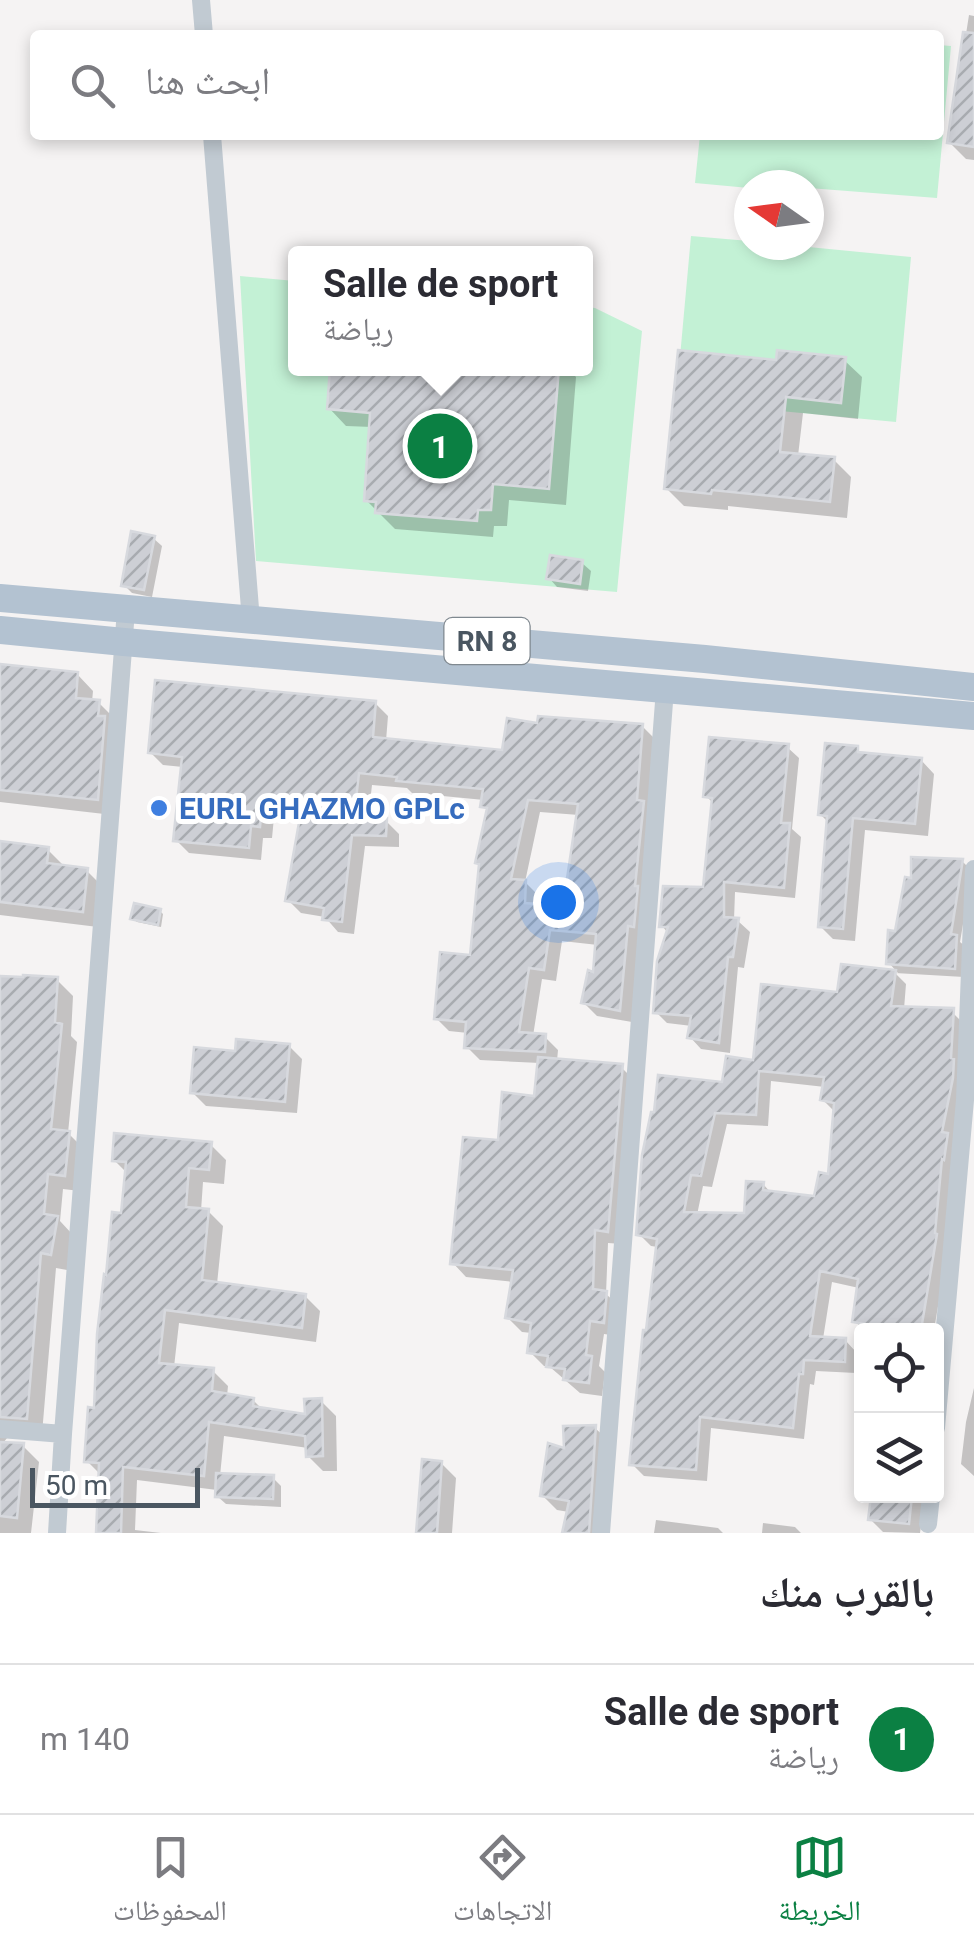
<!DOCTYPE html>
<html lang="ar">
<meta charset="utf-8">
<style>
:root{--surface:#fff;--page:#f2f2f3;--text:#2b2b33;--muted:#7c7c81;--line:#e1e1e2;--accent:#0b8043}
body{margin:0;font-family:Roboto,"Noto Naskh Arabic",sans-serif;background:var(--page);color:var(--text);direction:rtl}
.controls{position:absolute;right:30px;bottom:30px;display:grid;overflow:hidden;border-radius:10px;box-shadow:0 5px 15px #0003}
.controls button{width:90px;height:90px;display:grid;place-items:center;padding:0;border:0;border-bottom:2px solid var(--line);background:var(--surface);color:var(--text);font:50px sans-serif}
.compass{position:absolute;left:734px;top:170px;width:90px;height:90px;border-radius:50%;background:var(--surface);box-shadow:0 5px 15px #0003;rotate:284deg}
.scale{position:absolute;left:30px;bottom:25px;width:170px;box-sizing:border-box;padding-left:10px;border:5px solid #4a5661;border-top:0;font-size:28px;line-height:35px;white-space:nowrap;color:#4a5661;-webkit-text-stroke:8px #fff;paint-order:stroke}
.you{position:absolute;left:558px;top:902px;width:35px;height:35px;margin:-25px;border:8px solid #fff;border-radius:50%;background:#1a73e8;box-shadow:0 0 0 15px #1a73e833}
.badge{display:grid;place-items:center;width:65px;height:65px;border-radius:50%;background:var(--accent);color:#fff;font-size:32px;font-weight:700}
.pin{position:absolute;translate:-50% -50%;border:5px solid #fff;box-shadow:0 2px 10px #0006}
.popup{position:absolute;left:288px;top:246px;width:305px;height:130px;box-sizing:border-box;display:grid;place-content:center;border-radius:10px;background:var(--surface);filter:drop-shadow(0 2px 8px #0005);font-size:32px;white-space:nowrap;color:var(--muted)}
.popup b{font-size:38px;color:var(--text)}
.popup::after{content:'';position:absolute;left:50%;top:100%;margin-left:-20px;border:20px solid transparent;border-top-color:var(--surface)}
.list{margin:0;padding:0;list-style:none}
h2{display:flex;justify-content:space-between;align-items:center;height:130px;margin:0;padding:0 40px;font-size:42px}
h2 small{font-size:32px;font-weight:400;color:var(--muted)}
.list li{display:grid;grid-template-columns:65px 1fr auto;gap:30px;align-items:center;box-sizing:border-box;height:150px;padding:0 40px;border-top:2px solid var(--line)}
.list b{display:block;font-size:38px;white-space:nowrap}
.list p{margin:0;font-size:32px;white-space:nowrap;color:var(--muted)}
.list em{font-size:32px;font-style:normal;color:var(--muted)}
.icon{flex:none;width:55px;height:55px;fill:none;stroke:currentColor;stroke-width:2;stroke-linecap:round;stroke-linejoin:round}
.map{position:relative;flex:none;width:974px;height:1533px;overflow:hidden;direction:ltr}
.search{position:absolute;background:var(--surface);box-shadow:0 5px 15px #0003;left:30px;right:30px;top:30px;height:110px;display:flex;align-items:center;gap:25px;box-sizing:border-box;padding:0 35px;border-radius:10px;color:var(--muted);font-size:38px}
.sheet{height:280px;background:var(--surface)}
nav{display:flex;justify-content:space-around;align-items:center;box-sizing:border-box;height:140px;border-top:2px solid var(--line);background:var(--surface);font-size:28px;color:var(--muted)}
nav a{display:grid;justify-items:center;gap:5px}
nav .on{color:var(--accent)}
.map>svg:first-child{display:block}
.pitch{fill:#c3f1d5}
.shadow{fill:#0003;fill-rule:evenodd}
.building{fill:url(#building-hatch);stroke:#d7d9de;stroke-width:2.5;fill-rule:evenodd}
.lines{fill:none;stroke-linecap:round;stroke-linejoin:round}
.minor{stroke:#c1cad2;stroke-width:18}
.primary{stroke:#b3c2d1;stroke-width:28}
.shop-dot{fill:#3f7fe0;stroke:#fff;stroke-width:4}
.labels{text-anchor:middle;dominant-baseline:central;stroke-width:10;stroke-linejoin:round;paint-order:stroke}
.shield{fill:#fff;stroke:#808990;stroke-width:2.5}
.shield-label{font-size:28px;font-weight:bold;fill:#4a5661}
.shop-label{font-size:30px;font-weight:bold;fill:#366cbe;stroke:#fff;text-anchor:start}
</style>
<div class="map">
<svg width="974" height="1533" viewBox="0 0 974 1533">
<defs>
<pattern id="building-hatch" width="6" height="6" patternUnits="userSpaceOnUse" patternTransform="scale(2.5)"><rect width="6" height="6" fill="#cdcfd5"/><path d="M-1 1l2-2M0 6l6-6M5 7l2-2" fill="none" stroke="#a8abb0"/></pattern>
</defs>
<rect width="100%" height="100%" fill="#f5f3f3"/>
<path class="pitch" d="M 939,45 L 951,46 L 937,198 L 809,188 L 809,185 L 749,185 L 749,188 L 695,183 L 700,135 L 939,135 Z
M 691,236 L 749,241 L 749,245 L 788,245 L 911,257 L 896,422 L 676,401 Z
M 240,276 L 295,281 L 295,368 L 585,368 L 585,307 L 595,308 L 642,331 L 617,592 L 256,561 Z"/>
<path class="shadow" d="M 969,15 L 974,16 L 974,160 L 966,159 L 949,142 Z
M 844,360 L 862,377 L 858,419 L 803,413 L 798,456 L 834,460 L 851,477 L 847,518 L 728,506 L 728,510 L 684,506 L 666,488 L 778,363 Z
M 332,368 L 567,368 L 576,377 L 566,505 L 509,500 L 507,526 L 494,526 L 493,537 L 395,529 L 366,500 L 372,427 L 346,426 L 329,408 Z
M 153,538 L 162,546 L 152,597 L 132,593 L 124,585 Z
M 582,563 L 591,571 L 588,591 L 557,587 L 549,578 Z
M 0,666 L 77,674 L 93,691 L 92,702 L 99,703 L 115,719 L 113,815 L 0,802 Z
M 375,703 L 388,716 L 386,741 L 504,752 L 539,726 L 642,726 L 655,739 L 632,1022 L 597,1016 L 584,1003 L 596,974 L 598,945 L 562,941 L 556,981 L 542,979 L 533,1036 L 545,1037 L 558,1050 L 557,1061 L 621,1067 L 635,1081 L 622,1244 L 608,1243 L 606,1294 L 620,1307 L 618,1336 L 604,1334 L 599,1366 L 605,1372 L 602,1396 L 580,1393 L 550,1367 L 544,1366 L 530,1352 L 532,1333 L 522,1332 L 508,1318 L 514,1282 L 466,1277 L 453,1263 L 500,1143 L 536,1098 L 540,1063 L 480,1060 L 467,1047 L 468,1033 L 449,1031 L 436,1018 L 473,958 L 489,812 L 483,806 L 484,800 L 412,793 L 407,788 L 372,785 L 368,820 L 386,821 L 399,834 L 399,847 L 365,846 L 354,934 L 338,932 L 325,917 L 301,913 L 288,900 L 303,810 L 275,807 L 272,838 L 263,838 L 261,860 L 189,853 L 176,840 L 183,767 L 163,765 L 150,752 ZM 540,812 L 579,815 L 565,909 L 538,906 L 538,895 L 525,882 Z
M 787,747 L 799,758 L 792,829 L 801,837 L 795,898 L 735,892 L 734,920 L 738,921 L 750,932 L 744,968 L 738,967 L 730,1053 L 701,1049 L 690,1037 L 692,1026 L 667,1023 L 656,1012 L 668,933 L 662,926 L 706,890 L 714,804 L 706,796 Z
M 857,749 L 863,755 L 921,760 L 934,774 L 928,836 L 865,830 L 855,941 L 833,939 L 820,926 L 829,823 L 820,814 Z
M 0,844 L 48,850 L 64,866 L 87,871 L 103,887 L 98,927 L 0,915 Z
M 962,861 L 972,871 L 960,942 L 966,947 L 964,977 L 895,973 L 906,984 L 904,1009 L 951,1011 L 963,1023 L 948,1248 L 934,1330 L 864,1330 L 855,1321 L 859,1288 L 832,1282 L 823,1339 L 845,1340 L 857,1353 L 856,1373 L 816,1371 L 814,1385 L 810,1384 L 804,1439 L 711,1428 L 707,1481 L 644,1476 L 632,1464 L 658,1247 L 651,1246 L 639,1234 L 724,1084 L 755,1063 L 840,995 L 843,966 L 898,973 L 889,963 L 897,934 ZM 771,1081 L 825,1087 L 822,1099 L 836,1113 L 830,1177 L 816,1199 L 772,1194 L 763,1184 L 747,1215 L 697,1215 L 703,1186 L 712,1187 L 727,1124 L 768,1126 Z
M 160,911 L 163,914 L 161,927 L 137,922 L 133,919 Z
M 0,978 L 57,980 L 73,996 L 71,1036 L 77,1042 L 68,1133 L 85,1150 L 80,1191 L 63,1189 L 60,1221 L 73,1235 L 67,1270 L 56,1268 L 42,1434 L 12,1432 L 3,1443 L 23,1446 L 39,1462 L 31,1533 L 0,1533 Z
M 289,1046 L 302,1059 L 297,1113 L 206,1106 L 193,1093 L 237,1053 Z
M 211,1145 L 226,1160 L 224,1184 L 203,1182 L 201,1211 L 208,1211 L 223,1226 L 217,1284 L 305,1296 L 320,1311 L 316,1342 L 179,1323 L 174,1367 L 213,1371 L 228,1386 L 227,1396 L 253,1400 L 263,1410 L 307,1417 L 321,1401 L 336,1416 L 337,1471 L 323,1471 L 308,1456 L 308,1448 L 224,1436 L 220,1476 L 273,1478 L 281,1486 L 281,1507 L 226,1504 L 217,1496 L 217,1490 L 137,1480 L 135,1530 L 161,1533 L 96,1533 L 101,1475 L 87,1461 L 97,1410 L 127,1173 L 114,1160 Z
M 974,1388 L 974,1476 L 961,1464 L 966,1422 Z
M 595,1428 L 610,1442 L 604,1533 L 564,1533 L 569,1512 L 557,1510 L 542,1495 L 566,1452 Z
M 441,1463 L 456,1478 L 452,1533 L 419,1533 Z
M 873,1496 L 925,1496 L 920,1533 L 883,1532 L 871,1520 Z
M 656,1520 L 718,1528 L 723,1533 L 654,1533 Z
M 763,1523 L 795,1527 L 801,1533 L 762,1533 Z"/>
<path class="building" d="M 963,32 L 974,33 L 974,147 L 947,143 Z
M 678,350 L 776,360 L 777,350 L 846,357 L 841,403 L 786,397 L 780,452 L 835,457 L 830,502 L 712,490 L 711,494 L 664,489 Z
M 330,368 L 559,368 L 549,489 L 493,484 L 491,510 L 478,510 L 477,521 L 375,513 L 376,502 L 364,501 L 370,413 L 327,409 Z
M 131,531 L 155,536 L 144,590 L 121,586 Z
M 550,555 L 583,560 L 580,584 L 546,579 Z
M 0,664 L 78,672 L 76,698 L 100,700 L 98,716 L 105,716 L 98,800 L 0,790 Z
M 155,680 L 376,701 L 373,737 L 502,750 L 507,718 L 537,723 L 538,716 L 643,724 L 637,800 L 644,801 L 635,886 L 638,886 L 634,927 L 628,926 L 620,1011 L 581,1003 L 588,970 L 593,972 L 596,934 L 550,930 L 544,970 L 529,968 L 519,1032 L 546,1034 L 545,1052 L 464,1048 L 466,1022 L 434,1019 L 440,952 L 470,955 L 479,864 L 475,863 L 487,808 L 480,807 L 483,789 L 396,781 L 397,777 L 359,773 L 354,817 L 387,818 L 386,836 L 352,835 L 342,922 L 322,920 L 324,908 L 285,901 L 303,800 L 263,795 L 260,827 L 251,826 L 249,848 L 173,841 L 182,757 L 148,753 ZM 528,800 L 578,804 L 563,906 L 525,903 L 526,880 L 511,879 Z
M 709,737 L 789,744 L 781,823 L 790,823 L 784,888 L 724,882 L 724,917 L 739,918 L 733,957 L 728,957 L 719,1043 L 687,1038 L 691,1016 L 653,1013 L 657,961 L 668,927 L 659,927 L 663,886 L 703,887 L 712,798 L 703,797 Z
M 825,743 L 858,746 L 858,752 L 922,758 L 915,824 L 853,818 L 843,929 L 818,927 L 827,816 L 818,815 Z
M 0,841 L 49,847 L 47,863 L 88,868 L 83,912 L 0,902 Z
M 911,857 L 963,859 L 951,934 L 957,935 L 955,969 L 886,964 L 888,930 L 895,931 L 905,877 L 911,878 Z
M 134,903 L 161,909 L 158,925 L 130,919 Z
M 841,964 L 896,970 L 891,1006 L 954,1008 L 951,1058 L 954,1059 L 953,1078 L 942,1132 L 948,1133 L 944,1160 L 942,1159 L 935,1233 L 937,1234 L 921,1330 L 884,1330 L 884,1327 L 852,1322 L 858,1279 L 820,1271 L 810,1336 L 846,1338 L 845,1362 L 804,1360 L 803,1374 L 799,1374 L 793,1428 L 700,1417 L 696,1470 L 629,1465 L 643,1330 L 646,1330 L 657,1239 L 636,1235 L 642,1155 L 651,1112 L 654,1112 L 658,1075 L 722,1082 L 726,1056 L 753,1060 L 761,984 L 837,992 ZM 759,1071 L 824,1077 L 820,1100 L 834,1103 L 828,1174 L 819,1172 L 814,1196 L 763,1190 L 764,1182 L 746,1181 L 744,1213 L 684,1212 L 691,1175 L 701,1176 L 715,1113 L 756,1115 Z
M 23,975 L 58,977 L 55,1022 L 62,1024 L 51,1129 L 70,1131 L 65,1176 L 48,1174 L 44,1214 L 58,1216 L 51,1255 L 41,1253 L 27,1419 L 0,1417 L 0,976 L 23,977 Z
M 236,1039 L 290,1044 L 285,1102 L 190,1093 L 194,1047 L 235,1051 Z
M 538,1057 L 623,1064 L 608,1232 L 595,1230 L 593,1289 L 607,1291 L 604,1323 L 590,1321 L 586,1355 L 592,1356 L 589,1383 L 563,1380 L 565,1369 L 546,1367 L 548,1356 L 527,1353 L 531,1323 L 505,1318 L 513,1270 L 450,1264 L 463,1137 L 498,1140 L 502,1092 L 534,1096 Z
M 114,1133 L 212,1142 L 209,1170 L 189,1168 L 186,1207 L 209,1209 L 202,1280 L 306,1294 L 302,1328 L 165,1310 L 159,1363 L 214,1368 L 212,1391 L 254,1398 L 253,1406 L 305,1414 L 304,1399 L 322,1398 L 323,1456 L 306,1457 L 305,1436 L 209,1422 L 204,1476 L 123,1467 L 121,1533 L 96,1533 L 99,1463 L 84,1462 L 88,1407 L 94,1408 L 97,1334 L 104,1274 L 106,1275 L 112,1212 L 121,1213 L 126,1162 L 112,1161 Z
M 596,1425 L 589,1533 L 562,1533 L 569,1501 L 540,1496 L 548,1443 L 564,1448 L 563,1426 Z
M 0,1442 L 24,1443 L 17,1518 L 0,1516 Z
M 422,1459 L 442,1461 L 437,1533 L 416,1533 Z
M 216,1473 L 274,1475 L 273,1499 L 215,1497 Z
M 871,1496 L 912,1496 L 909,1524 L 868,1520 Z"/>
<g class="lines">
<path class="minor" d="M 201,0 L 204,35
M 212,135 L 251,621
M 936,1428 L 965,1100 L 974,869
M 0,1429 L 63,1434
M 928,1524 L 931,1496
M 57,1533 L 63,1434 L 126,610
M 601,1533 L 665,689"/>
<path class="primary" d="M 0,598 L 705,659 L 974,687
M 0,630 L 124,642 L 974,716"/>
</g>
<circle class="shop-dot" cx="159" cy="808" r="10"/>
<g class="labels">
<rect class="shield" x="444.5" y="618" width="85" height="46" rx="8"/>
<g class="shield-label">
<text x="487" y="641">RN 8</text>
</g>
<g class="shop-label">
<text x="179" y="808">EURL GHAZMO GPLc</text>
</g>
</g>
</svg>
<div class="controls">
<button><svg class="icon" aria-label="locate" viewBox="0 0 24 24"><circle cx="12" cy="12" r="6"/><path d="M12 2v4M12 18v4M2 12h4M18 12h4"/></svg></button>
<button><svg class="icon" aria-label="layers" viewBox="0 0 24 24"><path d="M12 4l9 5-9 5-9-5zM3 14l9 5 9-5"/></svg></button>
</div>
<svg class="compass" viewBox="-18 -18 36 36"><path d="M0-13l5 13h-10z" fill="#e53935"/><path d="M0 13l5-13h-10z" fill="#7c7c81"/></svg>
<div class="scale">50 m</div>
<div class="you"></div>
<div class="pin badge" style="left:440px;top:446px">1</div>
<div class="popup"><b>Salle de sport</b>رياضة</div>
<div class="search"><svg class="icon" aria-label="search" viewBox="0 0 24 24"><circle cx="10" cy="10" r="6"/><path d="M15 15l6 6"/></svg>ابحث هنا</div>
</div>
<section class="sheet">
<h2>بالقرب منك<small></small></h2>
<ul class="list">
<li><span class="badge">1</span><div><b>Salle de sport</b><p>رياضة</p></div><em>140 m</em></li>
</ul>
</section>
<nav>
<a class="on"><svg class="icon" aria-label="map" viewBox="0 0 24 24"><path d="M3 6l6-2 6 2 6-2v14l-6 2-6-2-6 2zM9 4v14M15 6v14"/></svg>الخريطة</a>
<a><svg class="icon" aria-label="directions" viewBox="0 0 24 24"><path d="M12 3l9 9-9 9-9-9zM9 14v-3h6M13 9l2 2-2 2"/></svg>الاتجاهات</a>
<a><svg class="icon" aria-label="saved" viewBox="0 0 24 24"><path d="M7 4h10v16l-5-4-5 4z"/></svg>المحفوظات</a>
</nav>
